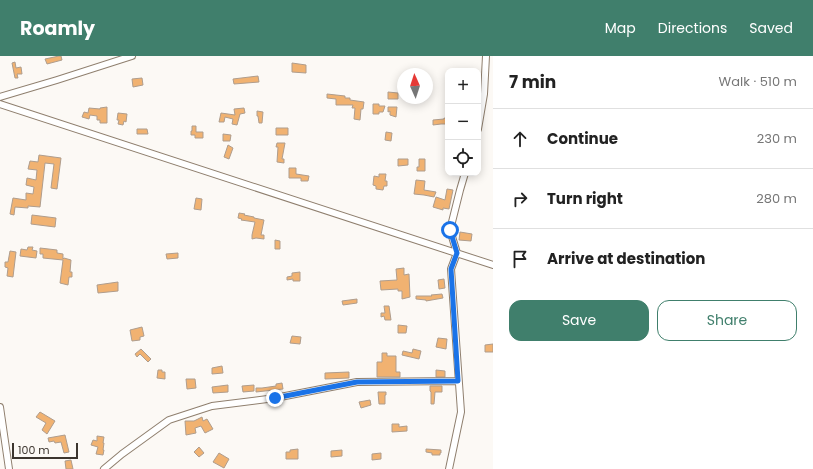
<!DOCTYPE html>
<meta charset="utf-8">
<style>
:root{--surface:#fff;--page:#f2f2f2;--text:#222;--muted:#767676;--line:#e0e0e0;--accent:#407f6c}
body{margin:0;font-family:Poppins,sans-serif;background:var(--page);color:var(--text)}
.controls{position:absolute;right:12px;top:12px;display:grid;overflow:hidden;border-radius:8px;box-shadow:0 2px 10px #0003}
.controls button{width:36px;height:36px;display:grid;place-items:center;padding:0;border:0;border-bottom:1px solid var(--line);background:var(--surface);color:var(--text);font:20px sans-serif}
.compass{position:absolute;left:397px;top:12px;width:36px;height:36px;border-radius:50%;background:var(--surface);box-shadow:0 2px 10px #0003;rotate:357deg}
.scale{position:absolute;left:12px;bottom:10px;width:66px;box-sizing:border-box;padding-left:4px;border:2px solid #3c352e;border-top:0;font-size:11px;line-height:14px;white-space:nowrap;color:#3c352e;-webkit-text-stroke:3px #fcf9f5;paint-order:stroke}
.stop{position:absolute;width:12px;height:12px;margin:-9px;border:3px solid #1a73e8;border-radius:50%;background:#fff}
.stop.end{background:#1a73e8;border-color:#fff;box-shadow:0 1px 4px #0008}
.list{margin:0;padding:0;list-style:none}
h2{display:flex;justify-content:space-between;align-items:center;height:52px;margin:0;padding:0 16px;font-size:17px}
h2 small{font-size:13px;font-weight:400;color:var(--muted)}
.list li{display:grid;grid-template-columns:26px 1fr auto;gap:12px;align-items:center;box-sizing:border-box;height:60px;padding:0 16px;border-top:1px solid var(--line)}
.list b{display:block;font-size:15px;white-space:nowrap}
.list em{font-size:13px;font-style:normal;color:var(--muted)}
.actions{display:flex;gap:8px;padding:12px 16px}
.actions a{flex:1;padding:9px 0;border:1px solid var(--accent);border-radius:12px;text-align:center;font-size:14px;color:var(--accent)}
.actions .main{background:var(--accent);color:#fff}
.icon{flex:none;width:22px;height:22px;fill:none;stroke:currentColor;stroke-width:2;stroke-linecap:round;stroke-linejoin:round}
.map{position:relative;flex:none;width:493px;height:413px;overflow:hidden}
header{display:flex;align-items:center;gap:24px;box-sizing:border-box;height:56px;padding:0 20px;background:var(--accent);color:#fff}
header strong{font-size:19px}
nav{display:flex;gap:22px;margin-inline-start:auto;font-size:14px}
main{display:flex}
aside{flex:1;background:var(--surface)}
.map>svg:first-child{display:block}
.building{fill:#f1b271;stroke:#af9d8d}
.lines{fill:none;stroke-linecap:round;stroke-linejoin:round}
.minor-casing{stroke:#8f7f6e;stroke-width:8}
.minor{stroke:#fff;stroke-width:6}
.route{stroke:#1a73e8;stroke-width:5}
</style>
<header>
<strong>Roamly</strong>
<nav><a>Map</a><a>Directions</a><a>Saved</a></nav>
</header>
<main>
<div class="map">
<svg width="493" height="413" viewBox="0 0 493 413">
<rect width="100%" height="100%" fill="#fcf9f5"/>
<path class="building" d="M 59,0 L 61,0 L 62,4 L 47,8 L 45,3 Z
M 15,6 L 16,12 L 21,11 L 22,18 L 17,18 L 18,22 L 15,22 L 12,7 Z
M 292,7 L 306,9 L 306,17 L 292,16 Z
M 258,20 L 259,26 L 234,28 L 233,23 Z
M 142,22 L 143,29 L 133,31 L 132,23 Z
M 388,36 L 398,37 L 398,43 L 388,43 Z
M 327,38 L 345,40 L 345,42 L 350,42 L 350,44 L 364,46 L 363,53 L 361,53 L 360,64 L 354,63 L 355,52 L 352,52 L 353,49 L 336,49 L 336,43 L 327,42 Z
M 373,48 L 379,48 L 379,50 L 385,50 L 383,56 L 379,56 L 379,58 L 373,58 Z
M 107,51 L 107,67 L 100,67 L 100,64 L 97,64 L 97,60 L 90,59 L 89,63 L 82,61 L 84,56 L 88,57 L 89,52 L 100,53 L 100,52 Z
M 388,51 L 397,51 L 396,61 L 390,59 L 390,55 L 388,56 Z
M 244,52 L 245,57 L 240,58 L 237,69 L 232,68 L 233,63 L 225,61 L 224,66 L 219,66 L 221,57 L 235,59 L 234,53 Z
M 257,55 L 263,56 L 262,67 L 259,67 L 258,60 L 257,60 Z
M 118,57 L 127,58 L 126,66 L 124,65 L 123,69 L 118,68 L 119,64 L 117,64 Z
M 444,62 L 448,63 L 448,68 L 441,68 L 433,69 L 433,64 L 444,63 Z
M 192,70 L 196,70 L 196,76 L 203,76 L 203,82 L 195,82 L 195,79 L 191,79 L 191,75 L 192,75 Z
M 276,72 L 288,72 L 288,79 L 276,79 Z
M 137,73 L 147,73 L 148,78 L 137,78 Z
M 386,76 L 392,77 L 391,85 L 385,84 Z
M 223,78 L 231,79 L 230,85 L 223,85 Z
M 277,87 L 285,87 L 282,103 L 284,103 L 284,107 L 277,106 L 278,91 L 276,91 Z
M 228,89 L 233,92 L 229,103 L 224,101 Z
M 39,99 L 61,102 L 57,133 L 51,132 L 54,108 L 45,107 L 40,151 L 28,150 L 28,152 L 15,151 L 14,159 L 10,158 L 13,142 L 26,144 L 26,137 L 33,138 L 34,131 L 26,129 L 27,122 L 36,124 L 37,114 L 28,113 L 30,105 L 38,106 Z
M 398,103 L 408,103 L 408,109 L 398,110 Z
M 419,103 L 425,103 L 425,115 L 417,115 L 417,111 L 419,111 Z
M 289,112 L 296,112 L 296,118 L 309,120 L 308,125 L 301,125 L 301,122 L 289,122 Z
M 379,118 L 386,118 L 385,125 L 387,125 L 387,130 L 384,130 L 383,134 L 376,133 L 376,130 L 373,129 L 374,120 L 379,121 Z
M 416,124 L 425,125 L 424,134 L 436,136 L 434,141 L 424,139 L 414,138 Z
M 447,133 L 453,134 L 449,153 L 443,152 L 443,154 L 433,151 L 436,141 L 445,144 Z
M 196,142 L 202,143 L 201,154 L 194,153 Z
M 239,157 L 245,158 L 244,159 L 254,161 L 254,162 L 264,164 L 261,179 L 264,179 L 264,183 L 256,182 L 252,183 L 252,179 L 255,166 L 241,164 L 242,163 L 238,162 Z
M 32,159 L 56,162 L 55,171 L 31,168 Z
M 460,176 L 472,178 L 471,185 L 459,184 Z
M 275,184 L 280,185 L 280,193 L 275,193 Z
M 28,191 L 33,191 L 32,194 L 37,195 L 36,202 L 20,200 L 21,193 L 27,194 Z
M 40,192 L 57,194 L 57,197 L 63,198 L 63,203 L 64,202 L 71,204 L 70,216 L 72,216 L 72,221 L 69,221 L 68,229 L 60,227 L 63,204 L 43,202 L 43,198 L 40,198 Z
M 10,195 L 16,196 L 13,221 L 7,220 L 8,212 L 5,211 L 5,206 L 8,206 Z
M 178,197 L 178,202 L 167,203 L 166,198 Z
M 404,212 L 404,219 L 409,218 L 410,241 L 402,243 L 402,235 L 398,235 L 398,233 L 381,234 L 380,225 L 397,224 L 396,213 Z
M 300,216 L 300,225 L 293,225 L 293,223 L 287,224 L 287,221 L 292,220 L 292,217 Z
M 444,223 L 445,232 L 439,233 L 438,224 Z
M 118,226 L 118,235 L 98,237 L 97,229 Z
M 442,238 L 443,242 L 426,245 L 426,244 L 416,243 L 416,240 L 432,240 L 431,239 Z
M 357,243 L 357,247 L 343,249 L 342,245 Z
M 384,250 L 389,250 L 391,264 L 385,264 L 384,260 L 381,261 L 381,257 L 385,257 Z
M 398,269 L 407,270 L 406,277 L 398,277 Z
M 142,271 L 144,280 L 140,281 L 140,284 L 132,285 L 130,274 Z
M 292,280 L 301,281 L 300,288 L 290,287 Z
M 438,282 L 447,283 L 446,293 L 436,291 Z
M 493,288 L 493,296 L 485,296 L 485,289 Z
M 141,293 L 151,303 L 148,306 L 140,298 L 137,301 L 135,298 Z
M 413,293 L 421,295 L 419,303 L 402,299 L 403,295 L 412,297 Z
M 382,297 L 387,297 L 387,300 L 396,300 L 396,316 L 400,316 L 400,321 L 377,321 L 377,306 L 382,306 Z
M 222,310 L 223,317 L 212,318 L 212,312 Z
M 158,314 L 162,314 L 162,316 L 165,316 L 165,323 L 157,322 Z
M 436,314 L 445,315 L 445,321 L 436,321 Z
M 349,316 L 349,322 L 325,323 L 325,317 Z
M 186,323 L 195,323 L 196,332 L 187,333 Z
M 282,327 L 283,333 L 256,336 L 256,332 L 262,332 L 276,330 L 276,328 Z
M 228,329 L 228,336 L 213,337 L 212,331 Z
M 254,329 L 254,335 L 243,336 L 242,330 Z
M 430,330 L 442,330 L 442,336 L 435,336 L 434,348 L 431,348 L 431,336 L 430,335 Z
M 378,336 L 386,336 L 386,339 L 385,339 L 385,348 L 379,348 Z
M 370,344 L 371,349 L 361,352 L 359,346 Z
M 40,356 L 55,365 L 47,378 L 42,374 L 46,367 L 36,361 Z
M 202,361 L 203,365 L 207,363 L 213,373 L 205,377 L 201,370 L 195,372 L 196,377 L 186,379 L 185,365 L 194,365 Z
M 392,368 L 399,368 L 399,371 L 407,370 L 407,375 L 392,376 Z
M 65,379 L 69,396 L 64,397 L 61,386 L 55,387 L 54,385 L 49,386 L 48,382 Z
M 97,380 L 104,381 L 103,387 L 104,387 L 103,394 L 104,394 L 103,399 L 96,398 L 98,391 L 91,389 L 93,384 L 97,385 Z
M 199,391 L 204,397 L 199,401 L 194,396 Z
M 298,393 L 298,403 L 286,403 L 286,396 L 290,396 L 290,394 Z
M 426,393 L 441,394 L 441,397 L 440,397 L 440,399 L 432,399 L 432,397 L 426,396 Z
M 342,394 L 342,400 L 331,401 L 331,395 Z
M 219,397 L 229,403 L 224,412 L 213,406 Z
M 381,397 L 381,403 L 372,404 L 372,398 Z
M 71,404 L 73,413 L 66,413 L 65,405 Z"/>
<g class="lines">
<g class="minor-casing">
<path id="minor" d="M 0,41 L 57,24 L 132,0
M 0,48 L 493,209
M 478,73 L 484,38 L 486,0
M 0,351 L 9,413
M 104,413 L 122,398 L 169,364 L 212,350 L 275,342 L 357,326 L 458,325
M 449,413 L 461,356 L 451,213 L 457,197 L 450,174 L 460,134 L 465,117"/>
</g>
<use href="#minor" class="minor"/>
</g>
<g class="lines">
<path class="route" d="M 275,342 L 357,326 L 458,325 L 451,213 L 457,197 L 450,174"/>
</g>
</svg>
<div class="controls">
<button>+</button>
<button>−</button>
<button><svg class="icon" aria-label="locate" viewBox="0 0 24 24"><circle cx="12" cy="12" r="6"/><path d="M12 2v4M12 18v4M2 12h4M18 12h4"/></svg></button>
</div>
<svg class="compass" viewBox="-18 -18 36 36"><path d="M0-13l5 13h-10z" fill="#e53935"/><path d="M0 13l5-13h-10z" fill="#767676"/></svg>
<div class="scale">100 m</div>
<div class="stop" style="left:450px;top:174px"></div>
<div class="stop end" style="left:275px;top:342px"></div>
</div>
<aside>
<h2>7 min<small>Walk · 510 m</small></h2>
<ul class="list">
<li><svg class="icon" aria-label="ahead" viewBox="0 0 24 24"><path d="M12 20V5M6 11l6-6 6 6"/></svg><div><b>Continue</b></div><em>230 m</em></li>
<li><svg class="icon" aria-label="right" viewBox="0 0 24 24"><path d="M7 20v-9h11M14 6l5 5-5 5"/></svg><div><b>Turn right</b></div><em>280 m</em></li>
<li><svg class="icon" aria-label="arrive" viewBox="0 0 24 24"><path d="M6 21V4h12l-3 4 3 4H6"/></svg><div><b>Arrive at destination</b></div></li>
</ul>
<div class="actions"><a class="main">Save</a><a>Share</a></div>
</aside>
</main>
